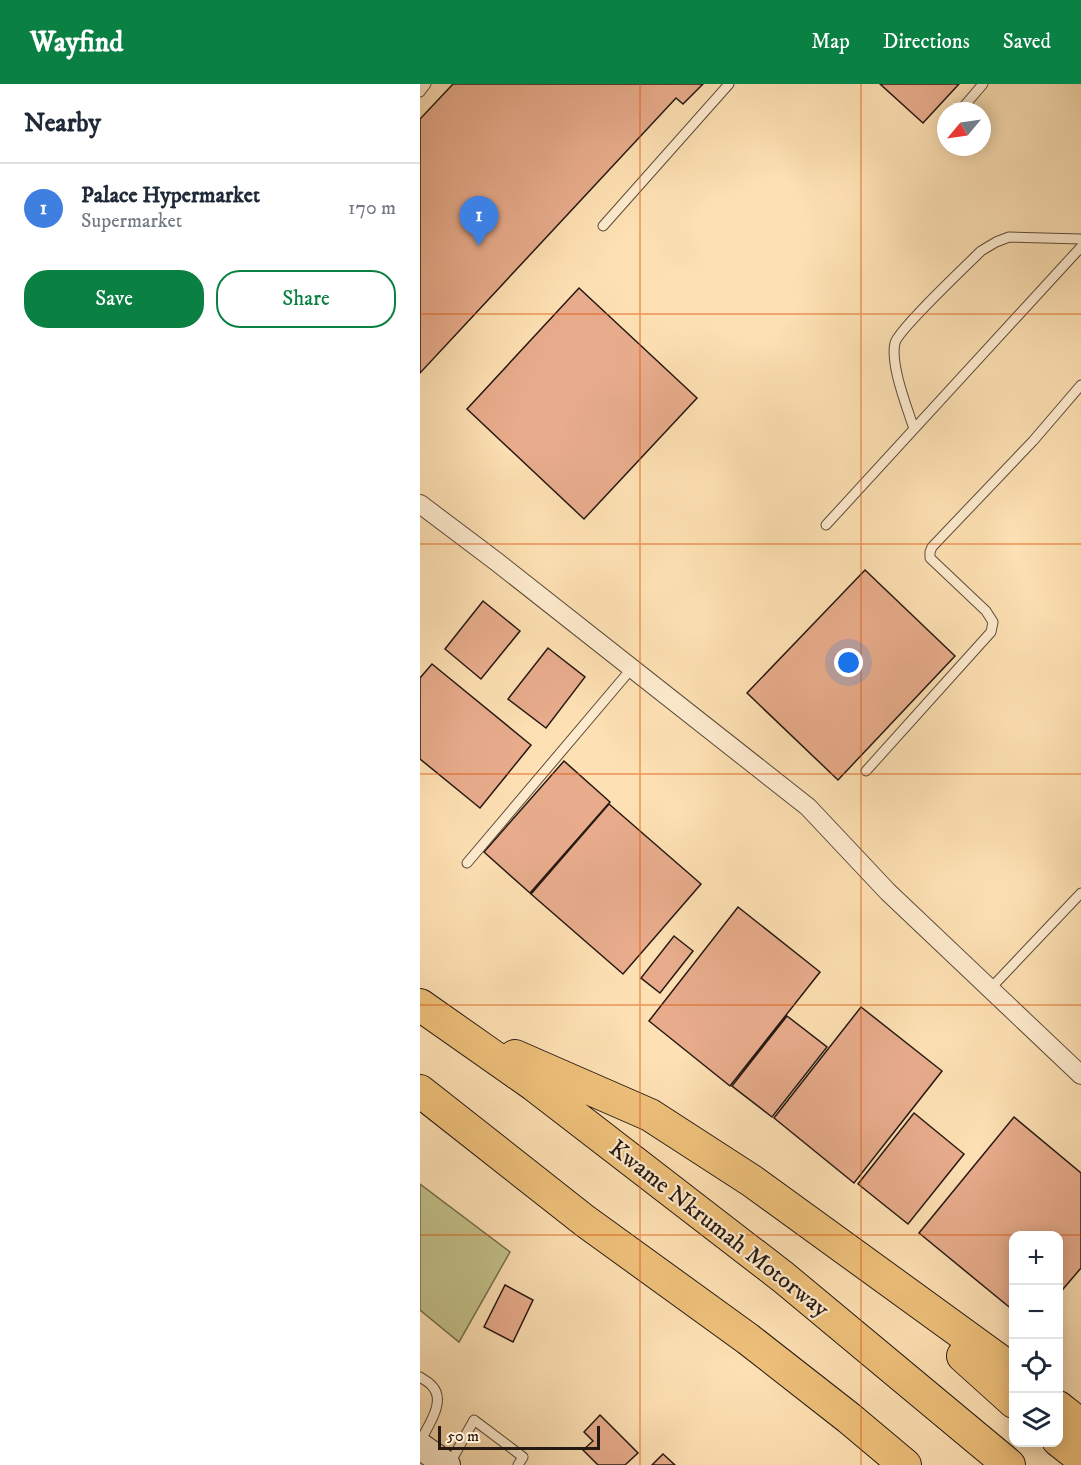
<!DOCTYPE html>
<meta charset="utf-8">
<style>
:root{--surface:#fff;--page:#f6f6f7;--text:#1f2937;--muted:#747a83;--line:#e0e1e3;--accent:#0b8043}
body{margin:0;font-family:"IM FELL DW Pica",serif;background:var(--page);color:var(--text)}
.controls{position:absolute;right:18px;bottom:18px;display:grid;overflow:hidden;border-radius:12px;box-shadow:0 3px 15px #0003}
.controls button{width:54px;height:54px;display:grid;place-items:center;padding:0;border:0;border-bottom:2px solid var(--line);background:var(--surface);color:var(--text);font:30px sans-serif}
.compass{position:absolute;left:517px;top:18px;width:54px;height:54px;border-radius:50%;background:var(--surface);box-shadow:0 3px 15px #0003;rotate:241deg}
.scale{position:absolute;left:18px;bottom:15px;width:162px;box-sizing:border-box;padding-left:6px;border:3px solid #261912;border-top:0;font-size:16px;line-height:21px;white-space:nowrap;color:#261912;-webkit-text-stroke:4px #feebce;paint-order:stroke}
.you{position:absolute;left:429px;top:579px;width:21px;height:21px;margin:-15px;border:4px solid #fff;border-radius:50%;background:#1a73e8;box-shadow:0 0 0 9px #1a73e833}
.badge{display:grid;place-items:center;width:39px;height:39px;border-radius:50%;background:var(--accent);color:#fff;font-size:20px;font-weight:700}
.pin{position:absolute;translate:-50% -50px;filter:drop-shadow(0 2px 3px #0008)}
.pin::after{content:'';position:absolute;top:32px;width:21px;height:18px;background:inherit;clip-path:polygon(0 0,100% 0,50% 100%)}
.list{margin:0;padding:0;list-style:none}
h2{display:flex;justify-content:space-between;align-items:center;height:78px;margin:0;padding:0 24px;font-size:26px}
h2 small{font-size:20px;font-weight:400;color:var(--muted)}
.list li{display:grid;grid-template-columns:39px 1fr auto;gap:18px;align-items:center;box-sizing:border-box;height:90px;padding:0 24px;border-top:2px solid var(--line)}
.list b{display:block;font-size:22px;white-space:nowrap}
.list p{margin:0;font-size:20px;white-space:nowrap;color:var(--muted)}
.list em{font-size:20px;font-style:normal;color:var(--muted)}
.actions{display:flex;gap:12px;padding:18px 24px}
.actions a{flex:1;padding:14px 0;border:2px solid var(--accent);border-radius:24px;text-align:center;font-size:21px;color:var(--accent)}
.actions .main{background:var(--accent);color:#fff}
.icon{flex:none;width:33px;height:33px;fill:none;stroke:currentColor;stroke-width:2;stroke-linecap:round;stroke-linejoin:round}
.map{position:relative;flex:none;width:661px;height:1381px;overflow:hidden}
header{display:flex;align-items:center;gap:36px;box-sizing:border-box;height:84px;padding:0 30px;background:var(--accent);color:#fff}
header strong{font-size:28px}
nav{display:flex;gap:33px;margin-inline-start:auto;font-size:21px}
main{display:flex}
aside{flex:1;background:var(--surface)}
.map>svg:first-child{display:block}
.green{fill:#c3c18a;stroke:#746d4e;stroke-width:1.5}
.building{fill:#e8ac8c;stroke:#261912;stroke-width:1.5}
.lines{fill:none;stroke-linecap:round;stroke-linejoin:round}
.lane-casing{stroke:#5c4b3a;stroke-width:11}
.street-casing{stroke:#5c4b3a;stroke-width:20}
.secondary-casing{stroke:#261912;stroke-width:28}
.highway-casing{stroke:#261912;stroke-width:34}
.lane{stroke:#feebce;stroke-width:9}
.street{stroke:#feebce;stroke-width:18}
.secondary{stroke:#feebce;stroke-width:26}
.highway{stroke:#eec07a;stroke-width:32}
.grid{fill:none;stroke:#de560c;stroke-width:1.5;stroke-opacity:0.55}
.labels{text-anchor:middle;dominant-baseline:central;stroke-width:4.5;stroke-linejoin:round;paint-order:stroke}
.street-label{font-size:24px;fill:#261912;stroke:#feebce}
</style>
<header>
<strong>Wayfind</strong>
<nav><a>Map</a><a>Directions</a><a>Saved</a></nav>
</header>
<main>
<aside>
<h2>Nearby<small></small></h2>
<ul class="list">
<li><span class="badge" style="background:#3f7fe0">1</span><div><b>Palace Hypermarket</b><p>Supermarket</p></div><em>170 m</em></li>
</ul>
<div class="actions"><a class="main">Save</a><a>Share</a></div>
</aside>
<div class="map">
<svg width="661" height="1381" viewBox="0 0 661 1381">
<rect width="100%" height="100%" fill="#fde0b3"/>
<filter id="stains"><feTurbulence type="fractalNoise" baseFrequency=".00333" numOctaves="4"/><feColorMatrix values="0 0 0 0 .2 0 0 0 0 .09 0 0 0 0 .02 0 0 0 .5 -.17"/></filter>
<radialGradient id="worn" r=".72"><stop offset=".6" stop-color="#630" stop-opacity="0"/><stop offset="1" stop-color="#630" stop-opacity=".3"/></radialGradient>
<path class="green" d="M 0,1100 L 90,1168 L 39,1258 L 0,1226 Z"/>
<path class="building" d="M 33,0 L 283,0 L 263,20 L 256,14 L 0,289 L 0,35 Z
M 460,0 L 539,0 L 503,39 Z
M 159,204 L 277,314 L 164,435 L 47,325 Z
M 445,486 L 535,572 L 418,696 L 327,609 Z
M 63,517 L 100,547 L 61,595 L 25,565 Z
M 128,564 L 165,593 L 126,644 L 88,615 Z
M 12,580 L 111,661 L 60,724 L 0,675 L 0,594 Z
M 144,677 L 190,718 L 110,809 L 64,768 Z
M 189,720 L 281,800 L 203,890 L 111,810 Z
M 318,823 L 400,888 L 310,1002 L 229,937 Z
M 254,852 L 273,867 L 240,909 L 221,894 Z
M 441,923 L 522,987 L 434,1099 L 354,1034 Z
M 367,932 L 407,963 L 352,1033 L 312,1002 Z
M 494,1029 L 544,1070 L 488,1140 L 438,1100 Z
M 594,1033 L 661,1089 L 661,1184 L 638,1211 L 638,1152 L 594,1152 L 594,1227 L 499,1149 Z
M 85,1201 L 113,1216 L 93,1258 L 64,1243 Z
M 180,1331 L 218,1369 L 205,1381 L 178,1381 L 163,1366 L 173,1357 L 164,1348 Z
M 243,1370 L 255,1381 L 232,1381 Z"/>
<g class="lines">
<g class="lane-casing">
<path id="lane" d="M 0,8 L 6,0
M 540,27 L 563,0
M 183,142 L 309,0
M 494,345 C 487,323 470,281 475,259 C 478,246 547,181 561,167 L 576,158 L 589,153 L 661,155
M 406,441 L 661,163
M 446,687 L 571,548 L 573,538 L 566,527 L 510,474 L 510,468 L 512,463 L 613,357 L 661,301
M 47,779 L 212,584
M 570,905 L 661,809
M 0,1293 C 4,1296 9,1298 12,1302 C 27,1317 7,1343 0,1358
M 29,1381 L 54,1336 L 103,1373 L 98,1381"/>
</g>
<g class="street-casing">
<path id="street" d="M 0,420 L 77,478 L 388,723 L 468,808 L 661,991"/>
</g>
<g class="secondary-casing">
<path id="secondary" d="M 0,1362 L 27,1381"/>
</g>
<g class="highway-casing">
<path id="highway" d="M 0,921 L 114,1001 L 363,1193 L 589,1381
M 95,972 L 230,1031 L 332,1097 L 594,1287
M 0,1007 L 165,1137 L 328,1255 L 429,1334 L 485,1381
M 543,1272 L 594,1318
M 638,1323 L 661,1341
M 638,1356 L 661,1374"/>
</g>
<use href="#lane" class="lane"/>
<use href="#street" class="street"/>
<use href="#secondary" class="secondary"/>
<use href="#highway" class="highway"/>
</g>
<path class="grid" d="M 220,0 L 220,1381M 441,0 L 441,1381M 0,230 L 661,230M 0,460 L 661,460M 0,690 L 661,690M 0,921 L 661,921M 0,1151 L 661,1151"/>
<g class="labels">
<g class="street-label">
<text transform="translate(299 1145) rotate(38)">Kwame Nkrumah Motorway</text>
</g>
</g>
<rect width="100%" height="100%" filter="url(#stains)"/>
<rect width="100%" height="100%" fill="url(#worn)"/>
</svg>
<div class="controls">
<button>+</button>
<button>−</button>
<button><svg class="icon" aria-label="locate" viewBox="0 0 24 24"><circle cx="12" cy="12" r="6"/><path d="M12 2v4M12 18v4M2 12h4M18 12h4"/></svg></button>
<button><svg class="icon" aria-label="layers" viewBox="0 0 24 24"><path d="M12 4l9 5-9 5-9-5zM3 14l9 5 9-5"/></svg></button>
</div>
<svg class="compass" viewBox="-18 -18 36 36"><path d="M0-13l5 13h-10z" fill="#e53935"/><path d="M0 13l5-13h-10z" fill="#747a83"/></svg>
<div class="scale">50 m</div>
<div class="you"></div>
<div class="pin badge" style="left:59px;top:162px;background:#3f7fe0">1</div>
</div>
</main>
